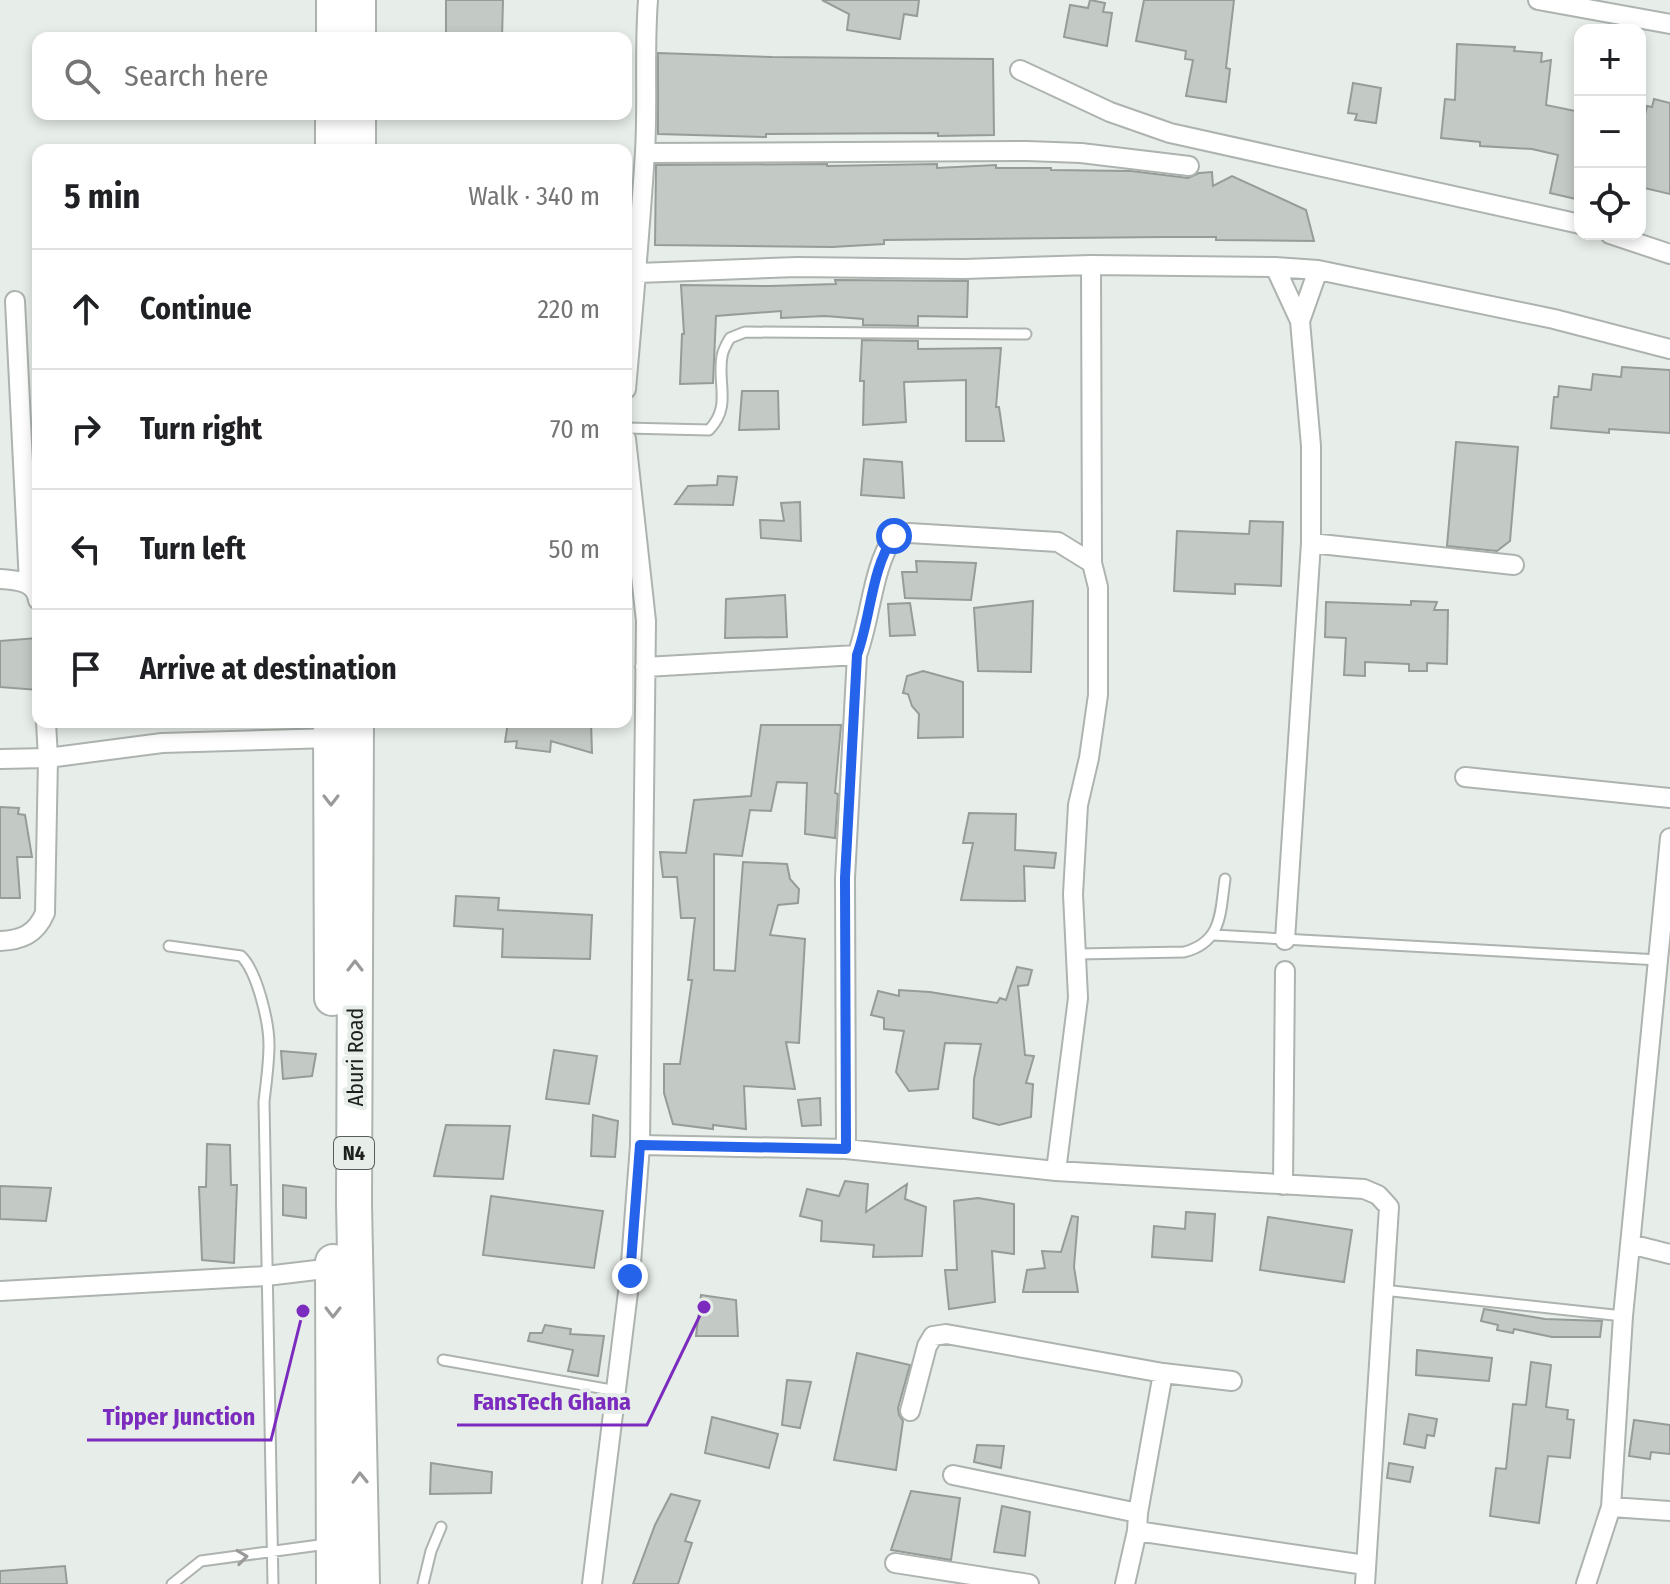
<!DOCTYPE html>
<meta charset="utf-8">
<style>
:root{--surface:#fff;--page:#f2f2f2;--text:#202124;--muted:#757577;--line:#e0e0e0}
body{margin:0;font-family:"Fira Sans Condensed",sans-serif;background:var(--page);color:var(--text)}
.controls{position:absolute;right:24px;top:24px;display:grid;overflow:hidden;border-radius:16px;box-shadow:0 4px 12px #0003}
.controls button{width:72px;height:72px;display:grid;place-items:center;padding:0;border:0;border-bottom:2px solid var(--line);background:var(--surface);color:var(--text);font:40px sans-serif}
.stop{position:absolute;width:24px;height:24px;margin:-18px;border:6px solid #2563eb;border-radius:50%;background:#fff}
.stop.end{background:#2563eb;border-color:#fff;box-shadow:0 2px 8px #0008}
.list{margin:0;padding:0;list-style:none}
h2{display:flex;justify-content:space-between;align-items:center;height:104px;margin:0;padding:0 32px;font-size:34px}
h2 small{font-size:26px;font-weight:400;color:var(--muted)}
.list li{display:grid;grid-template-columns:52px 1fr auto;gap:24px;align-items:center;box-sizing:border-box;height:120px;padding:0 32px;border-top:2px solid var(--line)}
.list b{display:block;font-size:30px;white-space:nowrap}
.list em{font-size:26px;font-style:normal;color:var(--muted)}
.icon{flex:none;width:44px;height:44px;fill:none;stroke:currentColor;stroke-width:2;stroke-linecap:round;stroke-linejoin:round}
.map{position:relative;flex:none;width:1670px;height:1584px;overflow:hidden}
.search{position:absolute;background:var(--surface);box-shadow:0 4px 12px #0003;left:32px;top:32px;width:600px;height:88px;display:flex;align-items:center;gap:20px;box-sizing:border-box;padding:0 28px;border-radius:16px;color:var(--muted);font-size:30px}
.panel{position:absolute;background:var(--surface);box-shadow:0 4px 12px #0003;left:32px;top:144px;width:600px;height:584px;border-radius:16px}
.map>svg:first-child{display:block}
.building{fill:#c3c9c4;stroke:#969c97;stroke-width:2}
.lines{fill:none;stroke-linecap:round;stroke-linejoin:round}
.lane-casing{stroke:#adb3ae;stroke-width:13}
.street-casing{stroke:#adb3ae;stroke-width:22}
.highway-casing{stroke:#adb3ae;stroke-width:38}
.lane{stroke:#fff;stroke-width:9}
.street{stroke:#fff;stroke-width:18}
.highway{stroke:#fff;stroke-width:34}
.oneway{stroke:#999a99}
.route{stroke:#2563eb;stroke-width:10}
.labels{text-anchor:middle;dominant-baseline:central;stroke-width:8;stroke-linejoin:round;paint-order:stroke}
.shield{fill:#e7ede8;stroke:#5a5d5a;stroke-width:2}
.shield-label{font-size:20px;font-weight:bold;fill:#1d1f1d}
.street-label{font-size:22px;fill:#1d1f1d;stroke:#e7ede8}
.leader{fill:none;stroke:#7b2cbf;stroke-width:3}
.callout-dot{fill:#7b2cbf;stroke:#e7ede8;stroke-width:3}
.callout-label{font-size:24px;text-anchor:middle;font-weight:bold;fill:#7b2cbf;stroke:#e7ede8;stroke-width:8;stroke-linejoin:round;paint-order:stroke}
</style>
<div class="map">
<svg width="1670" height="1584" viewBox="0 0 1670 1584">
<rect width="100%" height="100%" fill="#e7ede8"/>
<path class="building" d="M 446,0 L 503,0 L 502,38 L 446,38 Z
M 822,0 L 919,0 L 917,16 L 904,14 L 900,39 L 847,30 L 849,14 Z
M 1090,0 L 1105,3 L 1103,12 L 1112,13 L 1107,46 L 1064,37 L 1070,5 L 1088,8 Z
M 1144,0 L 1234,0 L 1226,68 L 1230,69 L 1226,102 L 1186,96 L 1193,60 L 1185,59 L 1186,51 L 1136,41 Z
M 1457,44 L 1515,47 L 1514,51 L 1542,53 L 1541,62 L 1551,60 L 1546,105 L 1580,112 L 1580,200 L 1550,193 L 1558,155 L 1532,149 L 1480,146 L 1480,142 L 1441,138 L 1445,99 L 1455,100 Z
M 658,53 L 772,57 L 993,59 L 994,135 L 938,136 L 938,133 L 766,134 L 766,137 L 658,134 Z
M 1353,83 L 1381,88 L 1376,123 L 1355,120 L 1357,114 L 1348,113 Z
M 1654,99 L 1670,103 L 1670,194 L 1640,187 L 1640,136 L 1647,106 L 1652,107 Z
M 827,164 L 827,166 L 937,164 L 937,168 L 996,165 L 996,168 L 1051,168 L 1051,170 L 1131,171 L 1188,178 L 1199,173 L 1212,172 L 1213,186 L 1232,176 L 1306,210 L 1314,241 L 1216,240 L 1216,237 L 1164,237 L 884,240 L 884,244 L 832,247 L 655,245 L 656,165 Z
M 835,280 L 968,281 L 967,317 L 918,316 L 918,326 L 863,325 L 863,319 L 825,316 L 781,318 L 781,311 L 716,316 L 713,383 L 680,384 L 682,334 L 684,334 L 681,285 L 770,286 L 836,284 Z
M 862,340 L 918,341 L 918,349 L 1001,348 L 996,407 L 999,407 L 1004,441 L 966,441 L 966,380 L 904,382 L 906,422 L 863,425 L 864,381 L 860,381 Z
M 1622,367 L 1670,370 L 1670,433 L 1609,429 L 1609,433 L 1551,428 L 1554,397 L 1558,397 L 1559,386 L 1591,390 L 1593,374 L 1621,377 Z
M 742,391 L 778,391 L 779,429 L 739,430 Z
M 1456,442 L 1518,447 L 1510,541 L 1497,551 L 1447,546 Z
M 864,459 L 902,462 L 904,498 L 861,495 Z
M 718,476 L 737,477 L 733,505 L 675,504 L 688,486 L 717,485 Z
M 800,502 L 801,541 L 761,538 L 760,520 L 784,521 L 781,503 Z
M 1250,521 L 1283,522 L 1281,586 L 1235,584 L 1235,594 L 1174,591 L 1177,531 L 1249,534 Z
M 916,561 L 976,563 L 971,600 L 905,598 L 902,572 L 917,572 Z
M 785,595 L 787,637 L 725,638 L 726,599 Z
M 1033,601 L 1031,672 L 978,671 L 974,608 Z
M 1411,601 L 1437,602 L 1434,610 L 1448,610 L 1447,664 L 1427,663 L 1427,671 L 1409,671 L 1409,664 L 1365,662 L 1365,676 L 1344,675 L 1346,638 L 1325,637 L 1326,602 L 1411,605 Z
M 910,603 L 915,635 L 890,636 L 888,604 Z
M 37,638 L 38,690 L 0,687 L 0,641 Z
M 923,671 L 963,682 L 963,737 L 918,738 L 919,714 L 912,706 L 908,694 L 903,693 L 907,676 Z
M 508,722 L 591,722 L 592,753 L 551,741 L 550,752 L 516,748 L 517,741 L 505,742 Z
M 761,725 L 841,725 L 835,793 L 838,794 L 835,838 L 805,834 L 807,783 L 777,782 L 771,811 L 750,810 L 742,856 L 714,854 L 714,970 L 735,971 L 743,862 L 787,864 L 790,879 L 799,889 L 798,903 L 778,905 L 770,935 L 805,939 L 799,1043 L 786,1042 L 795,1089 L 744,1086 L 746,1129 L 713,1125 L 713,1129 L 673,1124 L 664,1093 L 664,1064 L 680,1064 L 692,980 L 688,980 L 695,918 L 681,918 L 677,877 L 663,877 L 660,852 L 686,853 L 694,800 L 751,796 Z
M 0,807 L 19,808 L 18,814 L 25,815 L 32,857 L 17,857 L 20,898 L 0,898 Z
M 969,813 L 1016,814 L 1015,850 L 1056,853 L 1054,868 L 1024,866 L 1025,901 L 961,900 L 973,843 L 963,843 Z
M 456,896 L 499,898 L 498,910 L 592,915 L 590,959 L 502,957 L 503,929 L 454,926 Z
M 1017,967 L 1032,970 L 1028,985 L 1018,986 L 1025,1055 L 1034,1056 L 1026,1083 L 1033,1084 L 1031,1117 L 999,1125 L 973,1118 L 974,1079 L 981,1044 L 945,1043 L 938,1089 L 909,1091 L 896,1072 L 904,1031 L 884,1029 L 884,1018 L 871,1015 L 878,991 L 899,996 L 899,990 L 930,992 L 997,1003 L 1000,998 L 1006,1000 Z
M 554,1050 L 597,1056 L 589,1104 L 546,1099 Z
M 281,1051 L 316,1054 L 312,1076 L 283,1079 Z
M 820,1098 L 821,1125 L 802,1126 L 798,1100 Z
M 593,1115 L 618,1121 L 615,1157 L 591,1156 Z
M 446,1125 L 510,1126 L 503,1179 L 434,1176 Z
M 207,1144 L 230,1145 L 231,1185 L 237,1185 L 234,1263 L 202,1260 L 199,1187 L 206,1187 Z
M 845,1181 L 868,1184 L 866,1212 L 907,1184 L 905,1199 L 926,1207 L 922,1256 L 873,1257 L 874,1245 L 821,1241 L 822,1221 L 800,1216 L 807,1189 L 839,1196 Z
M 283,1185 L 306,1188 L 306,1218 L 283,1215 Z
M 0,1186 L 51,1188 L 46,1221 L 0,1219 Z
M 491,1196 L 603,1211 L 594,1268 L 483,1255 Z
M 978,1198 L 1014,1204 L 1014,1254 L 992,1251 L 995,1302 L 949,1309 L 945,1270 L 957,1270 L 954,1201 Z
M 1186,1212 L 1215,1214 L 1212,1261 L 1152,1257 L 1154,1226 L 1185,1229 Z
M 1072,1216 L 1078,1217 L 1074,1267 L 1078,1292 L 1023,1292 L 1027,1270 L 1045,1268 L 1042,1251 L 1061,1252 Z
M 1268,1217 L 1352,1230 L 1344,1282 L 1260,1270 Z
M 701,1295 L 736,1300 L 738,1336 L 696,1336 Z
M 1484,1309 L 1545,1319 L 1602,1321 L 1600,1337 L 1552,1337 L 1514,1329 L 1513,1333 L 1497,1330 L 1498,1325 L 1481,1321 Z
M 545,1325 L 571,1329 L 570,1334 L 604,1336 L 598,1376 L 568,1371 L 573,1350 L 528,1341 L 530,1333 L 542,1333 Z
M 1417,1350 L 1492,1358 L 1489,1381 L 1416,1375 Z
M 857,1353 L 910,1365 L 898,1408 L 899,1415 L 903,1421 L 896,1470 L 834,1460 Z
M 1531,1362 L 1551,1365 L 1546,1407 L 1568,1410 L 1567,1419 L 1574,1420 L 1570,1458 L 1548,1456 L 1539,1523 L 1490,1516 L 1496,1468 L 1506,1469 L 1513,1404 L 1526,1405 Z
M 787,1380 L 811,1382 L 800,1428 L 782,1425 Z
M 1409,1414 L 1437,1419 L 1434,1436 L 1427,1435 L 1425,1448 L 1404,1444 Z
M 712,1417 L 778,1434 L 769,1468 L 705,1453 Z
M 1634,1420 L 1670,1425 L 1670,1454 L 1651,1452 L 1650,1459 L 1629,1456 Z
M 977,1445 L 1004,1446 L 1001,1468 L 974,1462 Z
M 431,1463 L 492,1472 L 491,1493 L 430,1494 Z
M 1389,1463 L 1413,1467 L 1410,1482 L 1387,1478 Z
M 911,1491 L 960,1498 L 951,1560 L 891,1550 Z
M 671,1494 L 700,1501 L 685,1541 L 692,1543 L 678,1584 L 633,1584 L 655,1525 Z
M 1002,1506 L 1030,1512 L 1025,1556 L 994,1552 Z
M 65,1566 L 67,1584 L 0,1584 L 0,1571 Z"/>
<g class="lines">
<g class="lane-casing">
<path id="lane" d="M 626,428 L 709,430 C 732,406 717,384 722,356 C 723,350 727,343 730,338 L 745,332 L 1026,334
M 1214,935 L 1659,960
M 169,946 L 241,956 C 257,971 269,1022 269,1045 C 269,1064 266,1083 264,1102 L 273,1584
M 1078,954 L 1184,952 C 1223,942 1220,912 1225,879
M 1383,1290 L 1623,1316
M 443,1360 L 617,1391
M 172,1584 L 201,1561 L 327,1544
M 423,1584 L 431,1551 L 441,1527"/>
</g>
<g class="street-casing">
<path id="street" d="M 1538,0 L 1670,24
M 1020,70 L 1110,112 L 1170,133 L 1580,224
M 645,153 L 1027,151 L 1081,153 L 1189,166
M 1610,234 L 1670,254
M 1091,265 L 1092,563
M 1275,267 L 1300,321 L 1311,446 L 1311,543 L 1285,940
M 638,273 L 797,267 L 964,269 L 1091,265 L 1275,267 L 1318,270 L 1554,319 L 1670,349
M 15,301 L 29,584
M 1300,321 L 1318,270
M 626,389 C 633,310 640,232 645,152 C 648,101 644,51 648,0
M 1311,543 L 1514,565
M 0,579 C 16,580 36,581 38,600
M 645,667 L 857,655
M 0,759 L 48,758 L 162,743 L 331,738
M 1465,777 L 1670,798
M 0,941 C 22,940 36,934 45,913 L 48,758 L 46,722
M 640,1145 L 846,1149 L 1056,1171 L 1364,1189 L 1378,1195 L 1389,1207 L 1365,1584
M 846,1149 L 845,878 L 857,655 C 871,618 872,568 894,536 L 909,533 L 1058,542 L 1092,563 L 1098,587 L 1098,695 L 1089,758 L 1078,805 L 1073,894 L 1078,998 L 1056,1171
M 1283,1185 L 1285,971
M 1630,1244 L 1670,1254
M 0,1291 L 266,1276 L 333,1268
M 910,1411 L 927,1346 L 933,1336 L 946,1334 L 1163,1373 L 1232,1381
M 953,1475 L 1138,1513
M 1611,1507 L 1670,1511
M 1137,1531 L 1365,1565
M 895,1563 L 1029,1584
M 592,1584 L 630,1276 L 640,1145 L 646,621 L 626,439
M 1125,1584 L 1137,1531 L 1138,1513 L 1163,1373
M 1586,1584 L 1611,1507 L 1623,1316 L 1670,838"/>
</g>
<g class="highway-casing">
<path id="highway" d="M 334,38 L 334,0
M 358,38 L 358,0
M 333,150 L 333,114
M 358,150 L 358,114
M 331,722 L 332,998
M 356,722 L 354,1204 L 362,1584
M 333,1262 L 334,1584"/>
</g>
<use href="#lane" class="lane"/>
<use href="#street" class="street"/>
<use href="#highway" class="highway"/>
</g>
<defs><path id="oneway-chevron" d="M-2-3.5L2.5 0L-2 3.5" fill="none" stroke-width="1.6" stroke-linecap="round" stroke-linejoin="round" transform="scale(2)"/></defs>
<g class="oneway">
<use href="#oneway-chevron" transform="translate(331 800) rotate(90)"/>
<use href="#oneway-chevron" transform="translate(355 966) rotate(-90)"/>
<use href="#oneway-chevron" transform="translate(333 1312) rotate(90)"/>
<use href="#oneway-chevron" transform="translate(360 1478) rotate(-91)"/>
<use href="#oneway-chevron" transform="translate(242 1557) rotate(-7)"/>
</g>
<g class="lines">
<path class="route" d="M 630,1276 L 640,1145 L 846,1149 L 845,878 L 857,655 C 871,617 871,569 894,536"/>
</g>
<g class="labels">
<rect class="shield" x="334" y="1137" width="40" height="32" rx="6"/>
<g class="shield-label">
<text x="354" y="1153">N4</text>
</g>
<g class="street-label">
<text transform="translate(355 1057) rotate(-90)">Aburi Road</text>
</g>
</g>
<path class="leader" d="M704 1307L647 1425H457M303 1311L271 1440H87"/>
<g class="callout-dot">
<circle cx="704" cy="1307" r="8"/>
<circle cx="303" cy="1311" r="8"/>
</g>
<g class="callout-label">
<text x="552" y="1410">FansTech Ghana</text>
<text x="179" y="1425">Tipper Junction</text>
</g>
</svg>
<div class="controls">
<button>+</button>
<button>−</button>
<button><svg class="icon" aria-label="locate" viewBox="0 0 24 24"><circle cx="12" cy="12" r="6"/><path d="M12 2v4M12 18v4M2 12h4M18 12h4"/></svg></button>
</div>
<div class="stop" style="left:894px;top:536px"></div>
<div class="stop end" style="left:630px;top:1276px"></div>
<div class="search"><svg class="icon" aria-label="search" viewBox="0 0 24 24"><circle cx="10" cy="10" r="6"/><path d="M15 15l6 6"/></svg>Search here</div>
<section class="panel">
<h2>5 min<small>Walk · 340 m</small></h2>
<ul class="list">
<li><svg class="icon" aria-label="ahead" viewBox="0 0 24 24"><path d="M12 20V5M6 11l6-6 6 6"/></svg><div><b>Continue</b></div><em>220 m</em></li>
<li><svg class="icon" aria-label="right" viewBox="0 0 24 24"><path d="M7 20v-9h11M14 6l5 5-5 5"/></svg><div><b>Turn right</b></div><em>70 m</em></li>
<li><svg class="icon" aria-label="left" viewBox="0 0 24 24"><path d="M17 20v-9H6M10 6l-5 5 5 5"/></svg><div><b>Turn left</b></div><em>50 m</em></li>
<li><svg class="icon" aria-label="arrive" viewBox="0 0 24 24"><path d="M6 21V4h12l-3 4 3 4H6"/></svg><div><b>Arrive at destination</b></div></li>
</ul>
</section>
</div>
